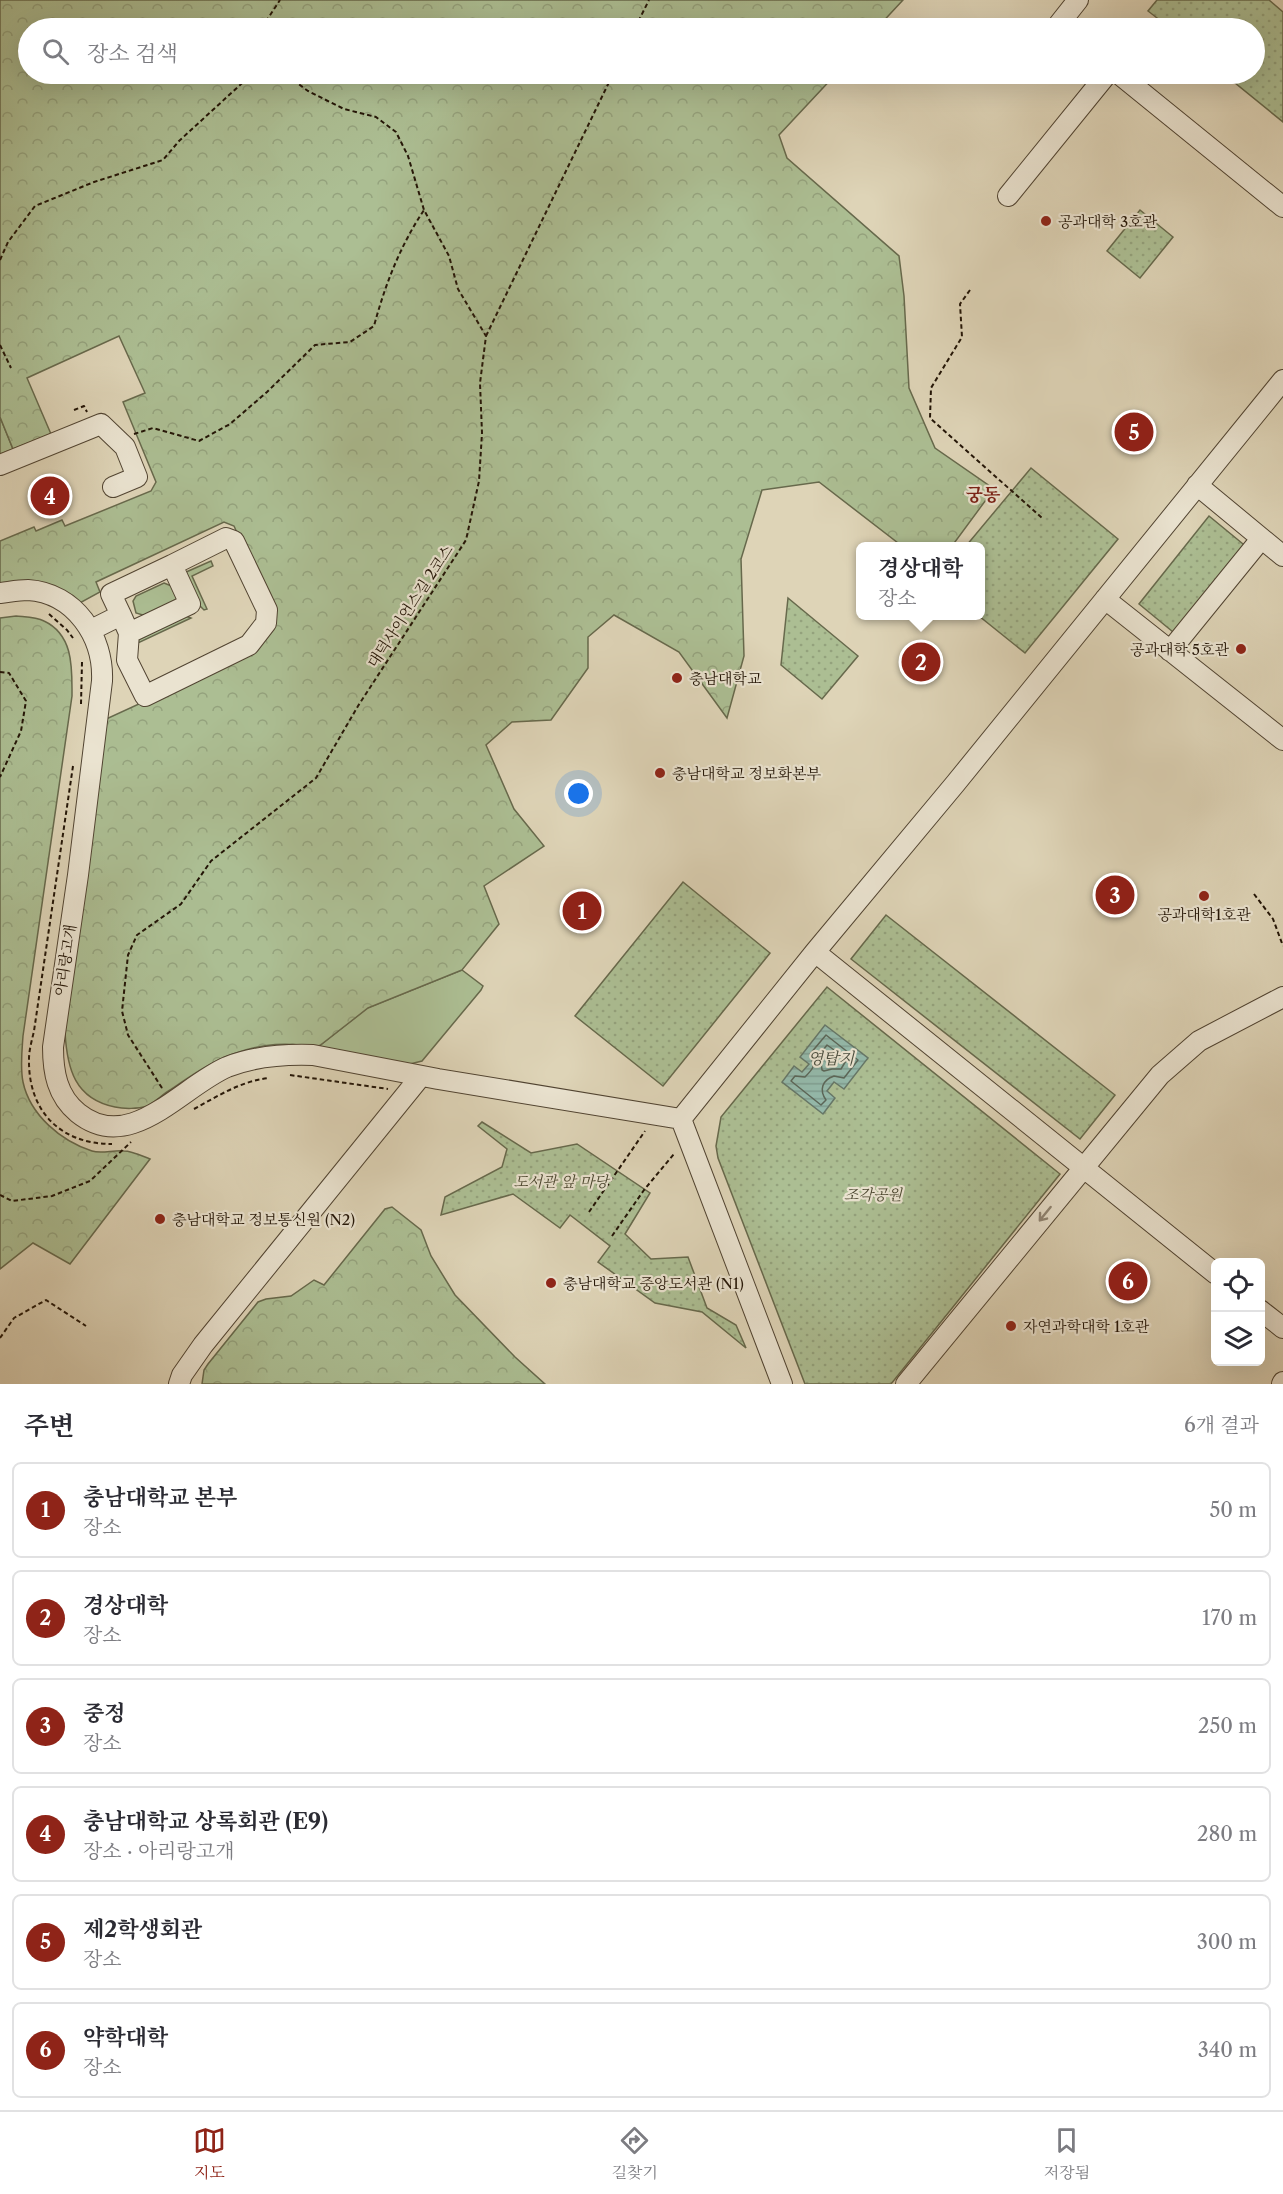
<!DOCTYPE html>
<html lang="ko">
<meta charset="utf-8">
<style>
:root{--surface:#fff;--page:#f7f7f7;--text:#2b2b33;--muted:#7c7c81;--line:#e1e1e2;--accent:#8f2418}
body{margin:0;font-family:"Libre Caslon Text","Noto Serif KR",serif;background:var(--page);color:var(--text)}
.controls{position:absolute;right:18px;bottom:18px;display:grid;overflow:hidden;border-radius:9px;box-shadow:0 6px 24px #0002}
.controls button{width:54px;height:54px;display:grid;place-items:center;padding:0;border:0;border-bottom:2px solid var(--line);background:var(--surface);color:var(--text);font:30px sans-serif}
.you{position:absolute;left:579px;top:794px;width:21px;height:21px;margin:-15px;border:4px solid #fff;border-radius:50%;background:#1a73e8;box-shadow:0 0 0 9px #1a73e833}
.badge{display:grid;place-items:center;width:39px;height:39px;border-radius:50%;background:var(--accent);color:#fff;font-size:20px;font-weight:700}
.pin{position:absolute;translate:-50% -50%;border:3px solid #fff;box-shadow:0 2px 6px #0006}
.popup{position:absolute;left:856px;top:542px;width:129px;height:78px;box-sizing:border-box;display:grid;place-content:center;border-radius:9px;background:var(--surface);filter:drop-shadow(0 2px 4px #0005);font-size:20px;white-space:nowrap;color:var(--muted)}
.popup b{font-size:22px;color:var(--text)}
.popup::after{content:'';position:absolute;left:50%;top:100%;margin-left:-12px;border:12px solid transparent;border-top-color:var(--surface)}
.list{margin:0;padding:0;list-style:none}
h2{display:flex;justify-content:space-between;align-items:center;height:78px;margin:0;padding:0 24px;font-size:26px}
h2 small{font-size:20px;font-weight:400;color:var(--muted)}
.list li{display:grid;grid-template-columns:39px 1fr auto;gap:18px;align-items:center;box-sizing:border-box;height:96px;margin:0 12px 12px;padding:0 12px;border:2px solid var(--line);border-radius:9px}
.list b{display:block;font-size:22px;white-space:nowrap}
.list p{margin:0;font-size:20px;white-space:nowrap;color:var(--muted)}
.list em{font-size:20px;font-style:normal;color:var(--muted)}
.icon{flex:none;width:33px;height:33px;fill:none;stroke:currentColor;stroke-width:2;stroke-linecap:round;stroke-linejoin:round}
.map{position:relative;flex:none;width:1283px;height:1384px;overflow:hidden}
.search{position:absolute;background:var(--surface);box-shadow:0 6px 24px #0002;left:18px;right:18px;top:18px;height:66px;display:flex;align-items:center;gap:15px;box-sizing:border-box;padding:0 21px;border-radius:33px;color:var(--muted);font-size:22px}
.sheet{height:726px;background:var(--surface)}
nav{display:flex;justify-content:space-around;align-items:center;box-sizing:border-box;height:84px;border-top:2px solid var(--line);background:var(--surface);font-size:16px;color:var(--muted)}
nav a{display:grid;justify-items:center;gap:3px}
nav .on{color:var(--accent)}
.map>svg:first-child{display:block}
.grass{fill:#acbe93;stroke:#67694c;stroke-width:1.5}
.forest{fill:url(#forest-crowns);stroke:#67694c;stroke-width:1.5}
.park{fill:url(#park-dots);stroke:#67694c;stroke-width:1.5}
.water{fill:url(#water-rules);stroke:#667768;stroke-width:1.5}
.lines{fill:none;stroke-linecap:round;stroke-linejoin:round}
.shore{stroke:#5b6658;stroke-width:1.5}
.minor-casing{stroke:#514432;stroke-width:22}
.path{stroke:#221406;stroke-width:2;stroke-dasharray:4.5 3;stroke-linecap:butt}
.minor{stroke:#eae3d0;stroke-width:20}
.oneway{stroke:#908675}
.poi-dot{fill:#8f2418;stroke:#eae3d0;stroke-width:2}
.labels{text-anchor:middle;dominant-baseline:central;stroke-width:4.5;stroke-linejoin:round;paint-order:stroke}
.poi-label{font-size:15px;fill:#221406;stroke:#eae3d0;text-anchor:start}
.street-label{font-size:15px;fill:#221406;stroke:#eae3d0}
.park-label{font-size:15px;font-style:italic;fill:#4b4730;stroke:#eae3d0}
.water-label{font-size:16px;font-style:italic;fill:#4a4e3f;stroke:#eae3d0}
.quarter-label{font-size:18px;font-weight:bold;fill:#7a1f14;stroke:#eae3d0}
</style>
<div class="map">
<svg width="1283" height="1384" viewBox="0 0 1283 1384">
<defs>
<pattern id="forest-crowns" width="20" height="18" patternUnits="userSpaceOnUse" patternTransform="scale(1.5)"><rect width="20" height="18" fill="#acbe93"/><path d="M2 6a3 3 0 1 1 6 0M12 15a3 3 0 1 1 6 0" fill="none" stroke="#94a27d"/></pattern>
<pattern id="park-dots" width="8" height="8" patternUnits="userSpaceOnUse" patternTransform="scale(1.5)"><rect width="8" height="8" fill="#acbe93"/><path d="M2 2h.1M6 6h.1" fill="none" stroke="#94a27d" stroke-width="1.8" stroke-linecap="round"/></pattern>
<pattern id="water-rules" width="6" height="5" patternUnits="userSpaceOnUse" patternTransform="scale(1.5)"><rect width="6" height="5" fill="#94b9aa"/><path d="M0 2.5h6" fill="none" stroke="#7f9e91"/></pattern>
</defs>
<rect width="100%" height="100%" fill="#ded4b7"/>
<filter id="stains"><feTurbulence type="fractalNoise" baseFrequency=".00333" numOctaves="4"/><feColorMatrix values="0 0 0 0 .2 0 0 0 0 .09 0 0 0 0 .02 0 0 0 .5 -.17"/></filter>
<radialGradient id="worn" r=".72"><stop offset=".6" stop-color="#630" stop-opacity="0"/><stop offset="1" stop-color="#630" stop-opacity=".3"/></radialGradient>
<path class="grass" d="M 0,417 L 13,449 L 0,454 Z
M 211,561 L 213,566 L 192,576 L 207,609 L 204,610 L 198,604 L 184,573 Z
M 164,583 L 174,587 L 177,598 L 174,603 L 146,616 L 136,613 L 133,601 L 136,596 Z
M 186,616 L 191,618 L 138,643 L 139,639 Z
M 462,970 L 483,986 L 481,990 L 422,1061 L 410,1064 L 318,1047 L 367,1008 Z"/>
<path class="forest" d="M 0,0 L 903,0 L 877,28 L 28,28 L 28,74 L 836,74 L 779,135 L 787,158 L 899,256 L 904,296 L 909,388 L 935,448 L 994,489 L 952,546 L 902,546 L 819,482 L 762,490 L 741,559 L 744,656 L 727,718 L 679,652 L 614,615 L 588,637 L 588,668 L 551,720 L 512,722 L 486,745 L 514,809 L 544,846 L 484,886 L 499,924 L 462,970 L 368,1008 L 318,1047 C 286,1042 264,1043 233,1054 C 210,1062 189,1077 170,1090 C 162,1095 155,1102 147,1106 C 138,1109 124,1109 115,1107 C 75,1099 67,1069 65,1032 L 104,720 L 250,653 L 273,613 L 234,526 L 224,522 L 96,582 L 100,592 L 78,604 L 0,586 L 0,541 L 34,527 L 36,531 L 62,520 L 65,526 L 151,491 L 156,482 L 123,402 L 145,393 L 119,336 L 27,378 L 51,434 L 13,449 L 0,417 Z
M 16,616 C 24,617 36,617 44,621 C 74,635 72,669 72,696 L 23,1036 C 22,1051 20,1067 23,1082 C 30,1115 61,1141 92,1151 C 101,1154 113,1150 124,1151 C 132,1151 142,1156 150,1159 L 70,1264 L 33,1243 L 0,1269 L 0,618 Z
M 392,1207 L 421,1230 L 431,1256 L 455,1295 L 515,1357 L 545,1384 L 202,1384 L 204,1370 L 208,1364 L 258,1302 L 266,1299 L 291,1296 L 314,1280 L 324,1285 L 385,1209 Z"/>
<path class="park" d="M 1157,0 L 1269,0 L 1283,12 L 1283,122 L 1224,74 L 1254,74 L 1254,28 L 1170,28 L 1148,11 Z
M 1140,210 L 1173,237 L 1140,278 L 1107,251 Z
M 1031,468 L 1118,539 L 1025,653 L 979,616 L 981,616 L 981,546 L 966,546 Z
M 1209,516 L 1254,553 L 1184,641 L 1139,604 Z
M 788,598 L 858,656 L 822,699 L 781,665 Z
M 683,882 L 770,953 L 663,1086 L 575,1016 Z
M 886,915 L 1115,1095 L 1080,1139 L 851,959 Z
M 827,987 L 1060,1174 L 891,1384 L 805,1384 L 718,1158 L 716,1146 L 721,1117 Z
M 482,1122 L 531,1153 L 577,1144 L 650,1193 L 625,1234 L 651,1259 L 688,1257 L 707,1308 L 736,1325 L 746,1348 L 702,1312 L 655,1303 L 598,1262 L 610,1246 L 570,1215 L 560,1228 L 513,1194 L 441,1215 L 445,1197 L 502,1167 L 507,1149 L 478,1126 Z"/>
<path class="water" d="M 825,1025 L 868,1058 L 844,1089 L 834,1082 L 827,1091 L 835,1098 L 823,1114 L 782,1082 L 794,1066 L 802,1072 L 809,1064 L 800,1057 Z"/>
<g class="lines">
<path class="shore" d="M 826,1035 L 858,1060 L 844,1078 L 834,1076 C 822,1080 819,1090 826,1100 L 821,1105 L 791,1081 L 795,1076 L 805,1077 C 816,1066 814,1066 810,1054 Z
M 827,1045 L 847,1059 L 841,1069 L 832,1069 L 824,1071 L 822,1070 L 820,1054 Z"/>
<g class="minor-casing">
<path id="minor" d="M 1064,28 L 1059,24 L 1078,0
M 1119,74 L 1283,207
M 1008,196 L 1107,74
M 0,465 L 101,424 L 125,447 L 137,477 L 113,487
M 1197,485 L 1283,556
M 0,593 C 9,592 18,590 28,590 C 75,593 104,637 102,681 L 78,875 L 53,1047 C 53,1072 57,1096 78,1113 C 130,1155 181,1087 227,1067 C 255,1056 284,1054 313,1055 L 438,1079 L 681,1119
M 1105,599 L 1283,740
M 91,630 L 121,615 L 111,594 L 172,565 L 190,604 L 129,633 L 121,615
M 129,633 L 127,660 L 145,696 L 249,645 L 266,623 L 267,610 L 234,541 L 226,538 L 172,565
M 1170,651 L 1261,539
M 815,952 L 1216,1274
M 681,1119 L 815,952 L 955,784 L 1283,380
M 681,1119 L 782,1384
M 1260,1310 L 1283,1328
M 179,1384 L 182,1375 L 203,1345 L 421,1076
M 906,1384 L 1160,1075 L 1199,1041 L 1283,997
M 1282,1384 L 1283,1382"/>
</g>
<path class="path" d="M 264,28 L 263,26 L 280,0
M 635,28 L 649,0
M 0,260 L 8,242 L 35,206 L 94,182 L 163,160 L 179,141 L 252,74
M 970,290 L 960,304 L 962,337 L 931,388 L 930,418 L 1042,518
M 486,336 L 613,74
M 0,345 L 11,368
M 74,410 L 84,406 L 87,412
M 134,434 L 153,428 L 199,441 L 230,424 L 267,392 L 315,345 L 350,342 L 374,326 C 385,285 400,246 424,210
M 49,614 L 67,630 L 73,638
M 0,672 L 9,673 L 26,701 L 21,731 L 0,777
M 81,704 L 82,662
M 73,766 L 34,1031 C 32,1040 29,1050 29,1059 C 28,1111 60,1144 112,1144
M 1254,894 L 1273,919 L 1283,946
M 290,1075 L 388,1089
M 162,1088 L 128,1035 L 122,1011 L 128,955 L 137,935 L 181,904 L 211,861 L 316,778 L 358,706 L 466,540 L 479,481 L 482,433 L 480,383 L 486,336 L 458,289 L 449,256 L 424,210 L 408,156 L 396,132 L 376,117 L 344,109 L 308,91 L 285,74
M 194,1109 C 218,1096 241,1081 269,1078
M 0,1195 L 12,1201 L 52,1196 L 90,1181 L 131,1142
M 589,1212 L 645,1131
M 612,1236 L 644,1190 L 674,1154
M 0,1338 L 14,1318 L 46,1300 L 86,1326"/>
<use href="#minor" class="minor"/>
</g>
<defs><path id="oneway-shaft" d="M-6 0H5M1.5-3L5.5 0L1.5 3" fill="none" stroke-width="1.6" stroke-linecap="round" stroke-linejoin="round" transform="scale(1.5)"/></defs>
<use class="oneway" href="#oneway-shaft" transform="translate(1045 1214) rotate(129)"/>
<g class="poi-dot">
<circle cx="1046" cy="221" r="6"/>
<circle cx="1241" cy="649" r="6"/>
<circle cx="677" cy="678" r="6"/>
<circle cx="660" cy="773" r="6"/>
<circle cx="1204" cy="896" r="6"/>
<circle cx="160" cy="1219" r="6"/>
<circle cx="551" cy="1283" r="6"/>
<circle cx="1011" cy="1326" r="6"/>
</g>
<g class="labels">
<g class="poi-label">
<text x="1058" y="221">공과대학 3호관</text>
<text x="1229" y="649" text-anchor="end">공과대학 5호관</text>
<text x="689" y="678">충남대학교</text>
<text x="672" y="773">충남대학교 정보화본부</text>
<text x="1204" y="914" text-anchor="middle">공과대학1호관</text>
<text x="172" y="1219">충남대학교 정보통신원 (N2)</text>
<text x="563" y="1283">충남대학교 중앙도서관 (N1)</text>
<text x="1023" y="1326">자연과학대학 1호관</text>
</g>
<g class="street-label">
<text transform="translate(410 606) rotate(-57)">대덕사이언스길 2코스</text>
<text transform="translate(65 960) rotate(-81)">아리랑고개</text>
</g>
<g class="park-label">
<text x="561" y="1181">도서관 앞 마당</text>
<text x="873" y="1194">조각공원</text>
</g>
<g class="water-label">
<text x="831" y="1058">영탑지</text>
</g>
<g class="quarter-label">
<text x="983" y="495">궁동</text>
</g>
</g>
<rect width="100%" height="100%" filter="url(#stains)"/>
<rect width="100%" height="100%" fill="url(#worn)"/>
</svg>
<div class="controls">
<button><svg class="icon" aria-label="locate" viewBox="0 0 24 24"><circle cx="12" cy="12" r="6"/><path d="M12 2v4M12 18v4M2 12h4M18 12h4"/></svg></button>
<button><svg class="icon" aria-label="layers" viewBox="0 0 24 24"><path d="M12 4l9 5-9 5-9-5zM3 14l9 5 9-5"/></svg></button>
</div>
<div class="you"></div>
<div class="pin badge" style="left:582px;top:911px">1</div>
<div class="pin badge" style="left:921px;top:662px">2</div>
<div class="popup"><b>경상대학</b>장소</div>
<div class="pin badge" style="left:1115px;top:895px">3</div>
<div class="pin badge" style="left:50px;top:496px">4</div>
<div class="pin badge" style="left:1134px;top:432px">5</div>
<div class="pin badge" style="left:1128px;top:1281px">6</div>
<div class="search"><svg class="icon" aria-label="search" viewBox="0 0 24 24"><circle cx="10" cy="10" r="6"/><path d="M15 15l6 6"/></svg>장소 검색</div>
</div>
<section class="sheet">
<h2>주변<small>6개 결과</small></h2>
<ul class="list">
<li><span class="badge">1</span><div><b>충남대학교 본부</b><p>장소</p></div><em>50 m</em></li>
<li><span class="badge">2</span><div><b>경상대학</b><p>장소</p></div><em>170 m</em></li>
<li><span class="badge">3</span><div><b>중정</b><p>장소</p></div><em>250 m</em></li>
<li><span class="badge">4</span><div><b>충남대학교 상록회관 (E9)</b><p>장소 · 아리랑고개</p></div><em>280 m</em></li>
<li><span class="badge">5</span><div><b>제2학생회관</b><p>장소</p></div><em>300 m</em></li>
<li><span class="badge">6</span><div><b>약학대학</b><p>장소</p></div><em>340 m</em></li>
</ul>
</section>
<nav>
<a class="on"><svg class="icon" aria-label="map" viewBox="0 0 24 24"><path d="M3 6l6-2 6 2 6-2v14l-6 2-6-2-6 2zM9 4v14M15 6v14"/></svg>지도</a>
<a><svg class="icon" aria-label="directions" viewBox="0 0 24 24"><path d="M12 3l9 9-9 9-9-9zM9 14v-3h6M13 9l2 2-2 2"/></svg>길찾기</a>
<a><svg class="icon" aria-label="saved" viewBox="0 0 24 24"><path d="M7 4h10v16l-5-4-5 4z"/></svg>저장됨</a>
</nav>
